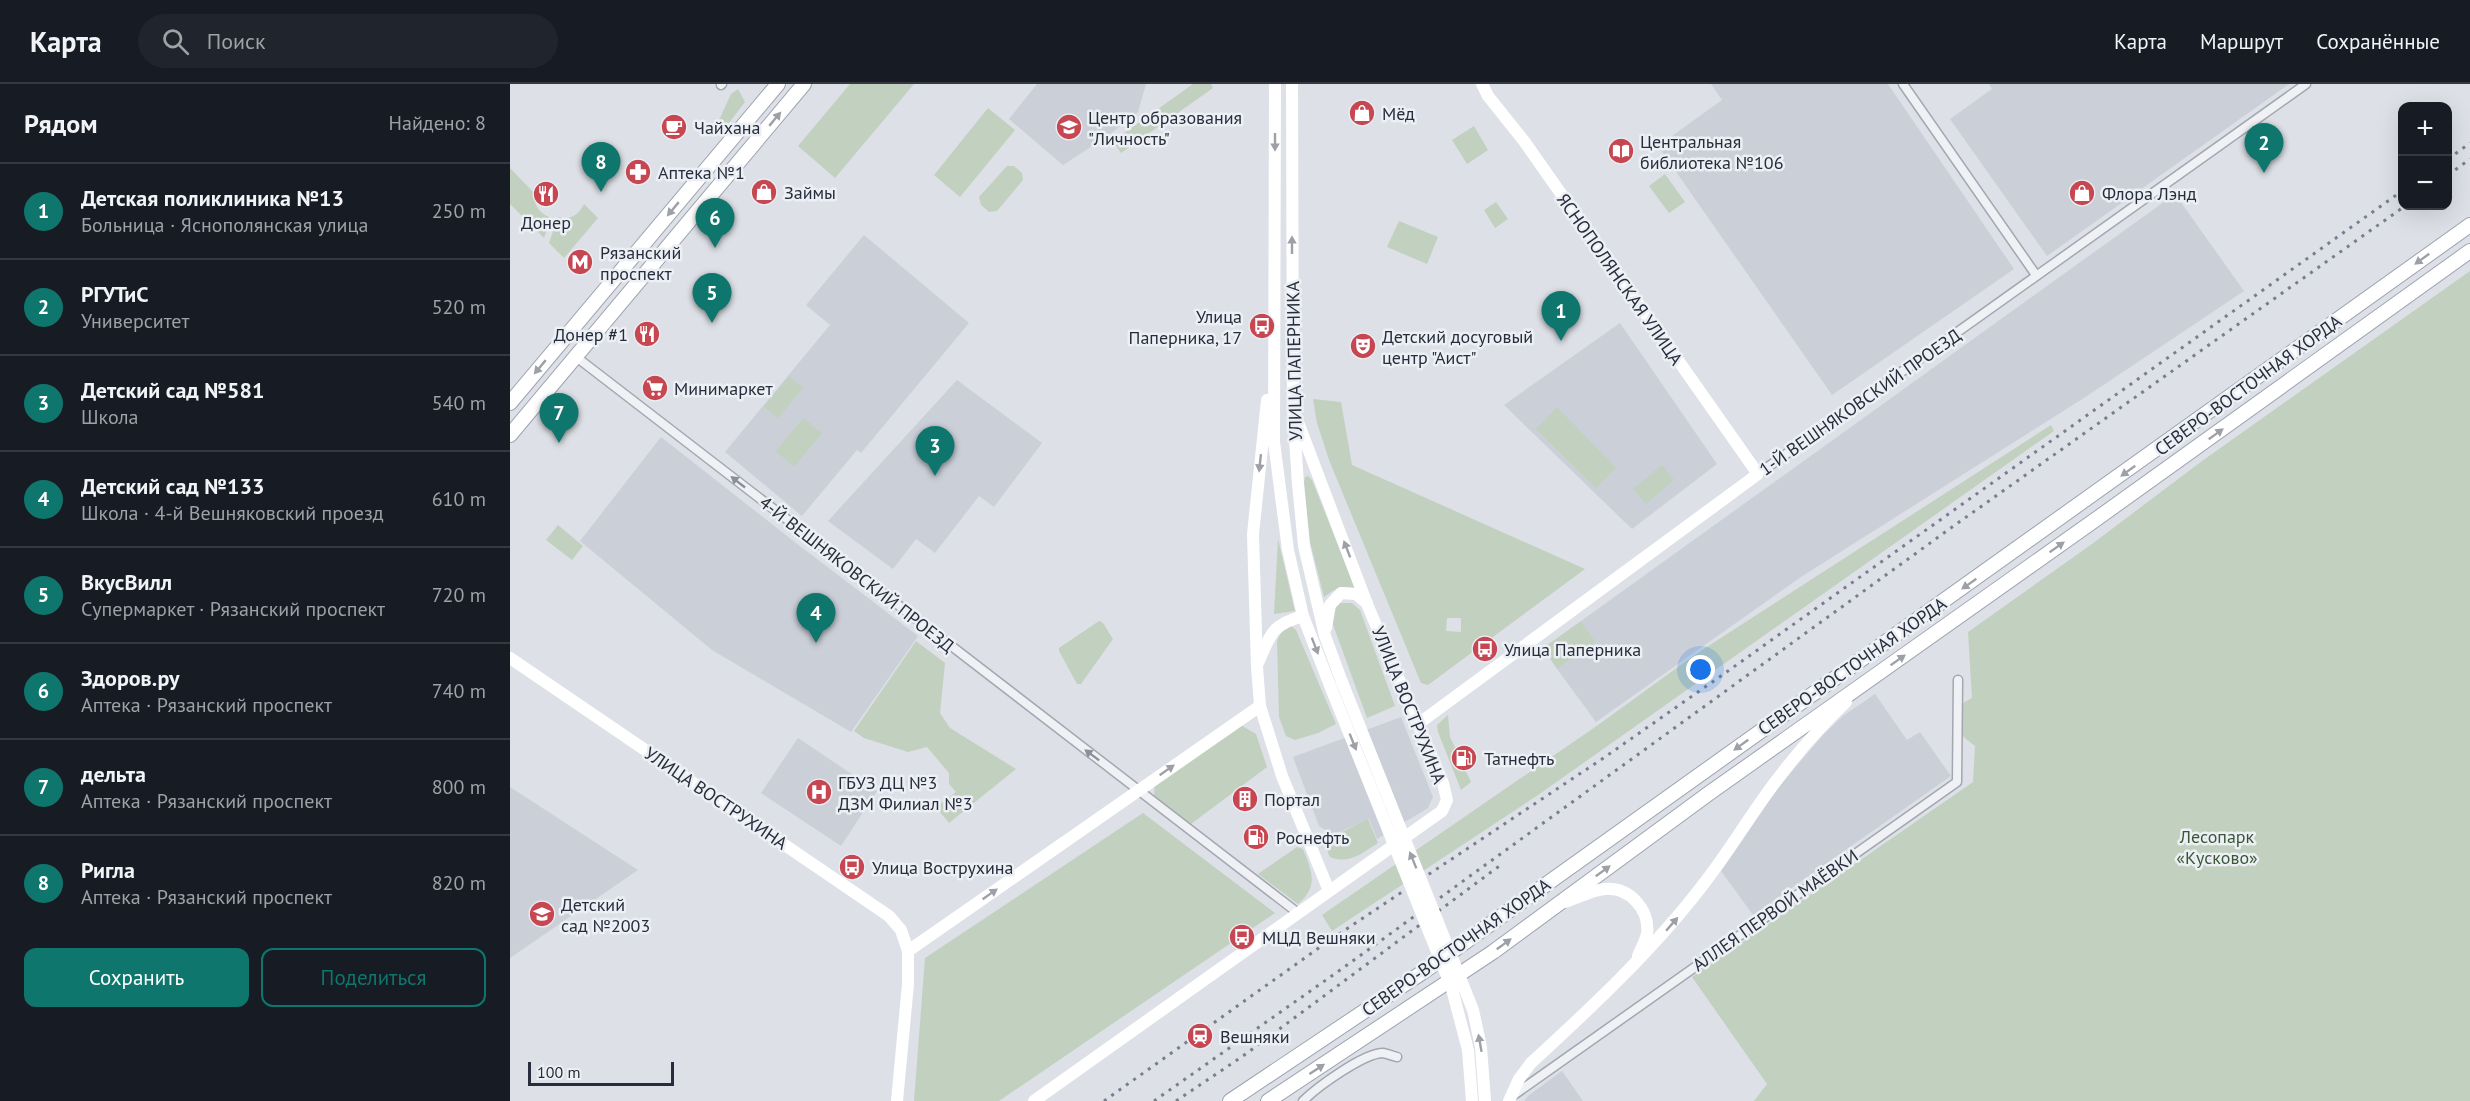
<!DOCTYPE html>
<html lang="ru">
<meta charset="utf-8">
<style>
:root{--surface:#171b24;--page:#20242c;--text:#f1f3f6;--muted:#9ea1a6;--line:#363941;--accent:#0f766e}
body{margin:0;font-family:"PT Sans",sans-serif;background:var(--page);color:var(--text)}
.controls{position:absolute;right:18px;top:18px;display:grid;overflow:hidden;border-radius:12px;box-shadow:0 6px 24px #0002}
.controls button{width:54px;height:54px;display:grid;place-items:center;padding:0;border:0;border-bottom:2px solid var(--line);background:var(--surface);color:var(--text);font:30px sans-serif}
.scale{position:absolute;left:18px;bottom:15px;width:146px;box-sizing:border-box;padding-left:6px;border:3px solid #272d3c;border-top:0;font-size:16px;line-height:21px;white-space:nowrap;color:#272d3c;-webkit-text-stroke:4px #eceff4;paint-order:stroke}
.you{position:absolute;left:1191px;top:586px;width:21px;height:21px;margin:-15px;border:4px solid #fff;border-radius:50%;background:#1a73e8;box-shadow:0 0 0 9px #1a73e833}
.badge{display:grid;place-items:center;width:39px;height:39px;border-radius:50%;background:var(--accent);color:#fff;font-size:20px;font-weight:700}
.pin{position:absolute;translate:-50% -50px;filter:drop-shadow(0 2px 3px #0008)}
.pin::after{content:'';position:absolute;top:32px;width:21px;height:18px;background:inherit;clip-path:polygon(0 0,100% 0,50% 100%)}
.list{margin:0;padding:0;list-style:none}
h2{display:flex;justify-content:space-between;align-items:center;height:78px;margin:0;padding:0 24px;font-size:26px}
h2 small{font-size:20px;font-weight:400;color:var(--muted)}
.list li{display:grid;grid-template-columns:39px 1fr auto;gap:18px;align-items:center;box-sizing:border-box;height:96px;padding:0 24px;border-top:2px solid var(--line)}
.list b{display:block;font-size:22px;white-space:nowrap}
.list p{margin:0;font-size:20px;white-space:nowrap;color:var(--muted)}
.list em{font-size:20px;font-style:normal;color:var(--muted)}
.actions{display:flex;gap:12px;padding:18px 24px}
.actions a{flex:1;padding:14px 0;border:2px solid var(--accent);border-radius:12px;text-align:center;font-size:21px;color:var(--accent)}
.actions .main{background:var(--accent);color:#fff}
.icon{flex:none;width:33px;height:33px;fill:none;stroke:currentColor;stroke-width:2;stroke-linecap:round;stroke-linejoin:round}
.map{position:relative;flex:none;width:1960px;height:1017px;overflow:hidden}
header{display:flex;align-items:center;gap:36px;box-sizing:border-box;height:84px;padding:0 30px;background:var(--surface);border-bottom:2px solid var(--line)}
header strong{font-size:28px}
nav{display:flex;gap:33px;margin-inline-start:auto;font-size:21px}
.search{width:420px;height:54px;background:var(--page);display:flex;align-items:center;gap:15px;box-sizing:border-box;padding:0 21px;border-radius:33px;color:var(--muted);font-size:22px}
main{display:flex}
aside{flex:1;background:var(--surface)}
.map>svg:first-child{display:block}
.built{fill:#cbcfd8}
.green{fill:#c2d0bf;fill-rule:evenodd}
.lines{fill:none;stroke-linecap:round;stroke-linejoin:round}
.street-casing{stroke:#a3a7b0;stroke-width:11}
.primary-casing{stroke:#9da4b1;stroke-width:16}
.street{stroke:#eff1f5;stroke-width:8}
.secondary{stroke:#fff;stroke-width:12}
.primary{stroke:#fff;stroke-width:14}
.rail{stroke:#777f8f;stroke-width:3;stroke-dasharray:3 6;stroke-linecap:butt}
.secondary-bridge{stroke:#fff;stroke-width:12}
.oneway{fill:#9ea0a7}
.oneway2{fill:#8b8f98}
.labels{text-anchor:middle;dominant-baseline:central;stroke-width:5;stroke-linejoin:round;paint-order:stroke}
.poi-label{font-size:18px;fill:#272d3c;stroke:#eceff4;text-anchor:start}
.street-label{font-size:18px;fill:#272d3c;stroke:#eceff4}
.park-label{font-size:18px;fill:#395735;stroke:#eceff4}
</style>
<header>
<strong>Карта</strong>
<div class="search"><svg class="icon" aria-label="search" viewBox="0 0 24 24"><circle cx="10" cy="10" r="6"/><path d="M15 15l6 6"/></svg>Поиск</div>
<nav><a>Карта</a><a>Маршрут</a><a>Сохранённые</a></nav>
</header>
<main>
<aside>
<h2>Рядом<small>Найдено: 8</small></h2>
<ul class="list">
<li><span class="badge">1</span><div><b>Детская поликлиника №13</b><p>Больница · Яснополянская улица</p></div><em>250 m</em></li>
<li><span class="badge">2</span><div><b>РГУТиС</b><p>Университет</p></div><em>520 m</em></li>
<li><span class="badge">3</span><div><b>Детский сад №581</b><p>Школа</p></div><em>540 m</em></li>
<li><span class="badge">4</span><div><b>Детский сад №133</b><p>Школа · 4-й Вешняковский проезд</p></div><em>610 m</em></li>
<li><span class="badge">5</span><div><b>ВкусВилл</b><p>Супермаркет · Рязанский проспект</p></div><em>720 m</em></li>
<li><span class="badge">6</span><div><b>Здоров.ру</b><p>Аптека · Рязанский проспект</p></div><em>740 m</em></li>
<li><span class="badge">7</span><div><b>дельта</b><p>Аптека · Рязанский проспект</p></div><em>800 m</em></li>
<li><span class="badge">8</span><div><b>Ригла</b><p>Аптека · Рязанский проспект</p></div><em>820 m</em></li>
</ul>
<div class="actions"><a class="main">Сохранить</a><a>Поделиться</a></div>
</aside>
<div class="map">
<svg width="1960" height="1017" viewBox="0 0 1960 1017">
<rect width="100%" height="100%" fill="#dde0e6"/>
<path class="built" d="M 527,0 L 636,0 L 628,28 L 599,51 L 553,81 L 499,35 Z
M 1201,0 L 1378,0 L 1504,185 L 1322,311 L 1148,62 L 1212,16 Z
M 1479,0 L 1779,0 L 1537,172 L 1440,35 L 1482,5 Z
M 1665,110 L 1734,207 L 1577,312 L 1291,493 L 1086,638 L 1047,585 L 1086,558 L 1071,537 Z
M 354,151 L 459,239 L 351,369 L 347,366 L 292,432 L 215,368 L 320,241 L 296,221 Z
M 1110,239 L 1207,380 L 1122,445 L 994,321 Z
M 447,296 L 532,359 L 484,423 L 469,412 L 425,469 L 406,455 L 383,485 L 318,437 Z
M 151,353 L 286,459 L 408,552 L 341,648 L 202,566 L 70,457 Z
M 1365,610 L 1397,656 L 1410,648 L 1441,692 L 1243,831 L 1211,787 L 1268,704 L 1313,651 L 1333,632 Z
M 891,633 L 923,713 L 918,724 L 867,755 L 859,735 L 823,751 L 809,742 L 783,673 Z
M 288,654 L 367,707 L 331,762 L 251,709 Z
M 0,703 L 128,786 L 0,874 Z
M 1052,987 L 1073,1017 L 1014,1017 L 1019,1011 Z"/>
<path class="green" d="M 340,0 L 404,0 L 325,94 L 288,62 Z
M 683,0 L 701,0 L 703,4 L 611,69 L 603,57 Z
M 228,5 L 235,18 L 209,52 L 204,47 L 221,10 Z
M 478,24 L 505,46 L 450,113 L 424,91 Z
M 964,42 L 978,66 L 957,80 L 942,56 Z
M 497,82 L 504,82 L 512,89 L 513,96 L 487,127 L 479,128 L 471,121 L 469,113 Z
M 0,84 L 24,109 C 24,122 29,129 41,134 L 34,154 L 0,120 Z
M 1155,90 L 1175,118 L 1159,129 L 1139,102 Z
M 986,118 L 998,135 L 985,144 L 974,126 Z
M 74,120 L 88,134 L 54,174 L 39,159 L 48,133 C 60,136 68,132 74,120 Z
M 889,137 L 928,153 L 917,180 L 877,163 Z
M 1960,187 L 1960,1017 L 1244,1017 L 1257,1000 L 1182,893 L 1463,698 L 1465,662 L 1451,651 L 1453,619 L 1462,614 L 1458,548 L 1582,460 L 1692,377 Z
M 279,292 L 293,304 L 268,334 L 254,323 Z
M 803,315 L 831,318 L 842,381 L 1075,485 L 918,601 L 911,599 L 819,376 L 807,339 ZM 937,534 L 951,534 L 951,548 L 936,547 Z
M 1047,323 L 1106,384 L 1086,404 L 1026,345 Z
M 293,334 L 312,349 L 284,383 L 266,367 Z
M 1541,341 L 1544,347 L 1028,711 L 822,847 L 812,831 L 1088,641 L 1186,570 Z
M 1152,381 L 1164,396 L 1136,420 L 1123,405 Z
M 798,392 L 802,396 L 845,504 C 832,501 825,505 814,513 L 800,458 L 794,398 L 795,393 Z
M 48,441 L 73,462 L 62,476 L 36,456 Z
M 768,455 L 785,527 L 764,530 Z
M 831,519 L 842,519 L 850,526 L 885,622 L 857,634 L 821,535 L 824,524 Z
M 589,537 L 593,539 L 603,555 L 571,600 L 567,600 L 549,567 L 549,564 Z
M 1071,537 L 1086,558 L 1047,585 L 1033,564 Z
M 780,541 L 786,546 L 826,640 L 808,649 L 785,656 L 776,652 L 769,633 L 767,557 L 772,547 Z
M 406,557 L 435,579 L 430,629 L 440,644 L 506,685 L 439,739 L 426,723 L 446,708 L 439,700 L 439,689 L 417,663 L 398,668 L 354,654 L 344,647 Z
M 938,631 L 940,653 L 961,698 L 951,706 L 928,648 L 927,641 Z
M 729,640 L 746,650 L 757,683 L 681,740 L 644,712 L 645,697 Z
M 633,729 L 765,829 L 489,1017 L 404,1017 L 415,874 Z
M 858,735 L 868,759 C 852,769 839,781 820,773 L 815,762 L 819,750 L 824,752 Z
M 787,763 L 793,765 C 802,788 809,802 788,820 L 748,790 Z"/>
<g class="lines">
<g class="street-casing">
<path id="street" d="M 1393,0 L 1526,191
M 211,1 L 212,0
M 65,272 L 788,829
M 1248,390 L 1796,0
M 1001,1013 L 1447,698 L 1448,596
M 793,1017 C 807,1003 854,969 873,969 C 878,970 883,972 887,973"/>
</g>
<g class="primary-casing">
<path id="primary" d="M 0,319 L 268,0
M 0,351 L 294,0
M 720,1017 L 916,886 L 1960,141
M 758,1017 L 983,868 L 1198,710 L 1585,436 L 1960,167"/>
</g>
<use href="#street" class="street"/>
<path class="secondary" d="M 765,0 L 764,358 L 778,466 L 793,532 L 821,604
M 782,0 L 783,325 L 788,400 L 794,462 L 815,552 L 832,598
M 757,316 L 743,450 L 747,583 L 750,622 L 772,692 L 819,807
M 816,544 L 820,521 L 831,509 L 846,510 L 857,519
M 0,574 L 379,832 L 391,846 L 398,867 L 398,900 L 387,1017
M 748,579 C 761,550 761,541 793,532
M 908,640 L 1248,390 L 1014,57 L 978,12 L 972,0
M 1055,818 C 1068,814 1082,806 1095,805 C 1120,803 1140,826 1137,850 C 1135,858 1131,865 1128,872
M 398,867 L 750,622
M 524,1017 L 932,727 L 937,716 L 933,699 L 857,520 L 783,325
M 999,1017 L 1009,995 L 1021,979 C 1082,923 1142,867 1192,802 C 1219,768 1240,731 1266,697 C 1287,669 1310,643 1336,618"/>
<use href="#primary" class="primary"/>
<path class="rail" d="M 1938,75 L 1960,59
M 1938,91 L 1960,75
M 594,1017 L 820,856 L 1095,673 L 1218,587 L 1892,107
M 644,1017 L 833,884 L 1445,441 L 1895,122
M 666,1017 L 733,972 L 992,780"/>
<path class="secondary-bridge" d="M 832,598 L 963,926 L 971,963 L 975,1017
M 821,604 L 942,905 L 958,966 L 962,1017"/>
</g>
<defs><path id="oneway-solid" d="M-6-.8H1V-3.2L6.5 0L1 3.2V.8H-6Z" transform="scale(1.5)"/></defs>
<g class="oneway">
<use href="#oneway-solid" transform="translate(265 35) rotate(-50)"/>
<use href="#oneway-solid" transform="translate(765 58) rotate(90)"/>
<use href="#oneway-solid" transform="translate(163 125) rotate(130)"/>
<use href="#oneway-solid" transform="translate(782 161) rotate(-90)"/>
<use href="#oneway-solid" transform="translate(1912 175) rotate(144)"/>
<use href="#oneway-solid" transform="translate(30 283) rotate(130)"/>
<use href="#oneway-solid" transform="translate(1706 350) rotate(-36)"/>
<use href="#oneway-solid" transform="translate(750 379) rotate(96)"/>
<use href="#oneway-solid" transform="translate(1618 387) rotate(144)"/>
<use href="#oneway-solid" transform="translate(1547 463) rotate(-35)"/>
<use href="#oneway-solid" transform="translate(837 465) rotate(-111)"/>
<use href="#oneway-solid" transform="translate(1459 500) rotate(145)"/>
<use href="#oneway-solid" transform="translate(805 562) rotate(69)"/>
<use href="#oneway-solid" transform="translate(1388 576) rotate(-35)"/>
<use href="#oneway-solid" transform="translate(843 658) rotate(68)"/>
<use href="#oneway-solid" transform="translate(1231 661) rotate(144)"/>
<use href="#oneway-solid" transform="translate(657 686) rotate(-35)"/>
<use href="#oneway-solid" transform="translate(903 776) rotate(-112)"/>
<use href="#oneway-solid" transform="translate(1093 787) rotate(-36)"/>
<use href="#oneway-solid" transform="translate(480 810) rotate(-35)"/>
<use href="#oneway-solid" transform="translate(1162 840) rotate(-49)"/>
<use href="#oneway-solid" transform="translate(994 860) rotate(-36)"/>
<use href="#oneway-solid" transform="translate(970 959) rotate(-100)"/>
<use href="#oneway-solid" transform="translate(807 985) rotate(-33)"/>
</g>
<g class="oneway2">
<use href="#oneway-solid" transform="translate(228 398) rotate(-142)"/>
<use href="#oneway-solid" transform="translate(582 671) rotate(-143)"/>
</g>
<defs>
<g id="shop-disc" transform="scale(1.35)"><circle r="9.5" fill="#c64751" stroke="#eceff4"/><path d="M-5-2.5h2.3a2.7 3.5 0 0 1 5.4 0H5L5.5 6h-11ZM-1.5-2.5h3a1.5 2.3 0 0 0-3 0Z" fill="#fff"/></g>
<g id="cafe-disc" transform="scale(1.35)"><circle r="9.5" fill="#c64751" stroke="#eceff4"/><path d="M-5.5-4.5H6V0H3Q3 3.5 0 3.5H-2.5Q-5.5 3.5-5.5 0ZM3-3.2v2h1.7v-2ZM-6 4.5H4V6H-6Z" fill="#fff"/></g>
<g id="school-disc" transform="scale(1.35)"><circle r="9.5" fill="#c64751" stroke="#eceff4"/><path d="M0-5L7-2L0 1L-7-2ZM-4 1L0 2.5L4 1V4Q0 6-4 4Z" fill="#fff"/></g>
<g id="library-disc" transform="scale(1.35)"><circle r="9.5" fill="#c64751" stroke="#eceff4"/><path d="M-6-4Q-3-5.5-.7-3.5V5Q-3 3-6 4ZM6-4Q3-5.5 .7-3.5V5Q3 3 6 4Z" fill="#fff"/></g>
<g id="pharmacy-disc" transform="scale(1.35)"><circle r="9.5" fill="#c64751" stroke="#eceff4"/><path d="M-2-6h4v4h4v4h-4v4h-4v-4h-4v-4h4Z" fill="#fff"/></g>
<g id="restaurant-disc" transform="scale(1.35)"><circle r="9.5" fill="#c64751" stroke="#eceff4"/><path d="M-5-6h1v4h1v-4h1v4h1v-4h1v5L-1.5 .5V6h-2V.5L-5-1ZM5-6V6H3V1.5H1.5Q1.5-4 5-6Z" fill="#fff"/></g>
<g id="metro-disc" transform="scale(1.35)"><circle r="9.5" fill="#c64751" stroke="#eceff4"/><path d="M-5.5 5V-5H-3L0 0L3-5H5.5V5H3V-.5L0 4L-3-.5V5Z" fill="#fff"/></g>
<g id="bus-disc" transform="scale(1.35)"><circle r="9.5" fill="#c64751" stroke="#eceff4"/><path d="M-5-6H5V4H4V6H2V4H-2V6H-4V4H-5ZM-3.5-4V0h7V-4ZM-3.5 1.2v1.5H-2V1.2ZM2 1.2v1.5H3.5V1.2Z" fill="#fff"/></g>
<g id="theatre-disc" transform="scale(1.35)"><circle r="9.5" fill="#c64751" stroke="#eceff4"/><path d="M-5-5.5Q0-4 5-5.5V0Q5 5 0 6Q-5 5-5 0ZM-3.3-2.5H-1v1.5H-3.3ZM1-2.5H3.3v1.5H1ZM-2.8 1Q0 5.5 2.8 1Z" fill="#fff"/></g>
<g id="supermarket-disc" transform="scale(1.35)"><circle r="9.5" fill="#c64751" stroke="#eceff4"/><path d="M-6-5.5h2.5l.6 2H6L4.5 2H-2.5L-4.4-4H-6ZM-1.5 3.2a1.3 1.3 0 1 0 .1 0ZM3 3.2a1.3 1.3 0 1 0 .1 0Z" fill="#fff"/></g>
<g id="fuel-disc" transform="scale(1.35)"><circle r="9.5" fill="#c64751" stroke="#eceff4"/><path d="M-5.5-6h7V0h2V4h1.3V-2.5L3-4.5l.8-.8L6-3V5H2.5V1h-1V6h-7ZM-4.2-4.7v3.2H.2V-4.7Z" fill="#fff"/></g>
<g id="hospital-disc" transform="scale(1.35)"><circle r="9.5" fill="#c64751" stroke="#eceff4"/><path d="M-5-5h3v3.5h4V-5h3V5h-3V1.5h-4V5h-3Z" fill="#fff"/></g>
<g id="building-disc" transform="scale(1.35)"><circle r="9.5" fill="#c64751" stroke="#eceff4"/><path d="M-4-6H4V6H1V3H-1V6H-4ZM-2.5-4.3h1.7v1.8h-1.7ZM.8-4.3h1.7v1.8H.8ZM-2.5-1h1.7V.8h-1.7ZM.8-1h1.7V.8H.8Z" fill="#fff"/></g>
<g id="station-disc" transform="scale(1.35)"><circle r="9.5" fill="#c64751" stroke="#eceff4"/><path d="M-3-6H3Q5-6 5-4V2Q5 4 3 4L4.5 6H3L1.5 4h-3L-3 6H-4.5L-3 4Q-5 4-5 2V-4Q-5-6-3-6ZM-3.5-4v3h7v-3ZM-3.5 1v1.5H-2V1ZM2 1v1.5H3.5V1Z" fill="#fff"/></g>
</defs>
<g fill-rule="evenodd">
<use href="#shop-disc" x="852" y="29"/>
<use href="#cafe-disc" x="164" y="43"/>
<use href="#school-disc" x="559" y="43"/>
<use href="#library-disc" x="1111" y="67"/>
<use href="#pharmacy-disc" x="128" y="88"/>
<use href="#shop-disc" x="254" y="108"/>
<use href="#shop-disc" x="1572" y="109"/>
<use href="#restaurant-disc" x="36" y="110"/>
<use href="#metro-disc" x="70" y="178"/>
<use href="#bus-disc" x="752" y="242"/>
<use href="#restaurant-disc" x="137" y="250"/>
<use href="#theatre-disc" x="853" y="262"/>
<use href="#supermarket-disc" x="145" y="304"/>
<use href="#bus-disc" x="975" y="565"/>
<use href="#fuel-disc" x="954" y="674"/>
<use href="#hospital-disc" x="309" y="708"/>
<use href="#building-disc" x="735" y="715"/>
<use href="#fuel-disc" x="746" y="753"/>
<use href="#bus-disc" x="342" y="783"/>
<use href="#school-disc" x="32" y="830"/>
<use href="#bus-disc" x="732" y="853"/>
<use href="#station-disc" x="690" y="952"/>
</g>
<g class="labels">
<g class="poi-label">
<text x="872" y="29">Мёд</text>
<text x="578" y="33">Центр образования<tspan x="578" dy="21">"Личность"</tspan></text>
<text x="184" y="43">Чайхана</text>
<text x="1130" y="57">Центральная<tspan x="1130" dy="21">библиотека №106</tspan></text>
<text x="148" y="88">Аптека №1</text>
<text x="274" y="108">Займы</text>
<text x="1592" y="109">Флора Лэнд</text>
<text x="36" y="138" text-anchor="middle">Донер</text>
<text x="90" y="168">Рязанский<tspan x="90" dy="21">проспект</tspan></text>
<text x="732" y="232" text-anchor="end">Улица<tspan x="732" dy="21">Паперника, 17</tspan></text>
<text x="118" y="250" text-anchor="end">Донер #1</text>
<text x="872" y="252">Детский досуговый<tspan x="872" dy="21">центр "Аист"</tspan></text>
<text x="164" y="304">Минимаркет</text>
<text x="994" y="565">Улица Паперника</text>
<text x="974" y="674">Татнефть</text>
<text x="328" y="698">ГБУЗ ДЦ №3<tspan x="328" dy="21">ДЗМ Филиал №3</tspan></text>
<text x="754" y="715">Портал</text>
<text x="766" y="753">Роснефть</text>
<text x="362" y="783">Улица Вострухина</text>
<text x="51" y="820">Детский<tspan x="51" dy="21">сад №2003</tspan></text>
<text x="752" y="853">МЦД Вешняки</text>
<text x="710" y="952">Вешняки</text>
</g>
<g class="street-label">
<text transform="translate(1110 195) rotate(55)">ЯСНОПОЛЯНСКАЯ УЛИЦА</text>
<text transform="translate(784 277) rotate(-91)">УЛИЦА ПАПЕРНИКА</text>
<text transform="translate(1738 301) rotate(-36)">СЕВЕРО-ВОСТОЧНАЯ ХОРДА</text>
<text transform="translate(1350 318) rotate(-35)">1-Й ВЕШНЯКОВСКИЙ ПРОЕЗД</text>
<text transform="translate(347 490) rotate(38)">4-Й ВЕШНЯКОВСКИЙ ПРОЕЗД</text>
<text transform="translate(1342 582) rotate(-35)">СЕВЕРО-ВОСТОЧНАЯ ХОРДА</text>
<text transform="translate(899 621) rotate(68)">УЛИЦА ВОСТРУХИНА</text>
<text transform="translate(206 714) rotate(34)">УЛИЦА ВОСТРУХИНА</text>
<text transform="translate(1265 826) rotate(-35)">АЛЛЕЯ ПЕРВОЙ МАЁВКИ</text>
<text transform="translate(946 863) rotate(-35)">СЕВЕРО-ВОСТОЧНАЯ ХОРДА</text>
</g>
<g class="park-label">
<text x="1707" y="752">Лесопарк<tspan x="1707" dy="21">«Кусково»</tspan></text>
</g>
</g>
</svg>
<div class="controls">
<button>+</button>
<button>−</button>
</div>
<div class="scale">100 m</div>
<div class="you"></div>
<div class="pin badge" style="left:1051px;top:257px">1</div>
<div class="pin badge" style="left:1754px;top:89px">2</div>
<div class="pin badge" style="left:425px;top:392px">3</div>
<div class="pin badge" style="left:306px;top:559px">4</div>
<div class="pin badge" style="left:202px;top:239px">5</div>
<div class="pin badge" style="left:205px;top:164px">6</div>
<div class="pin badge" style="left:49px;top:359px">7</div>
<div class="pin badge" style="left:91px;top:108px">8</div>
</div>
</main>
